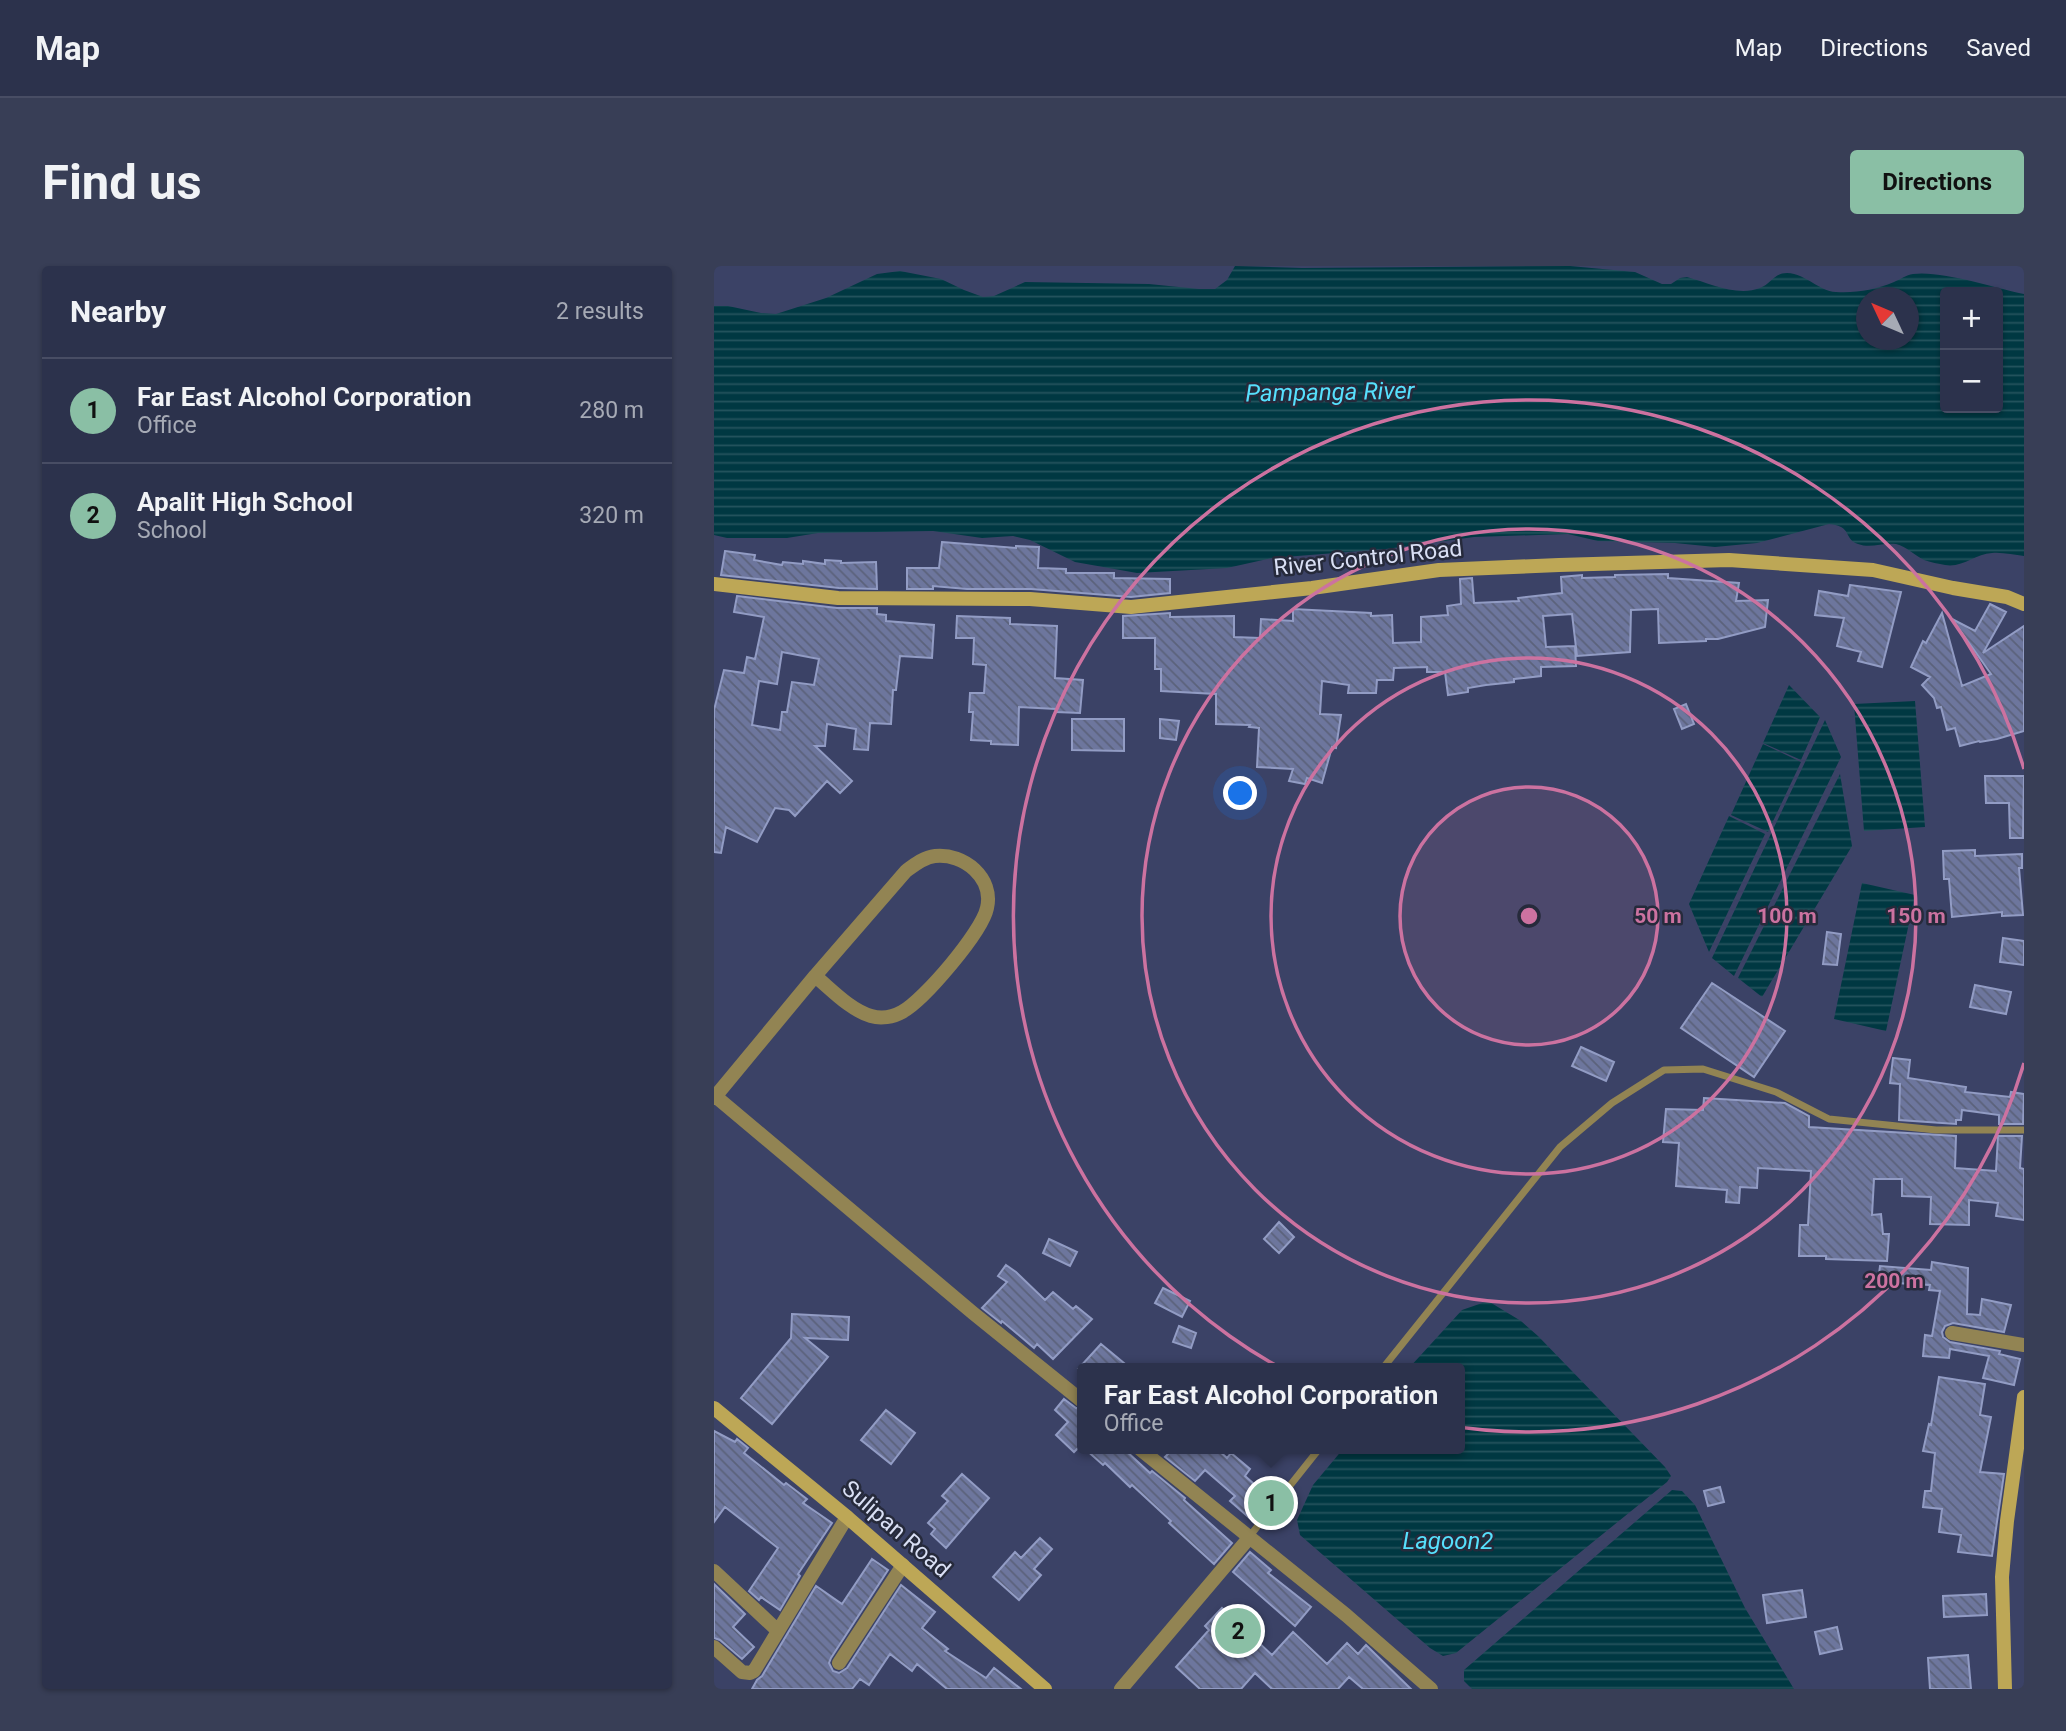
<!DOCTYPE html>
<meta charset="utf-8">
<style>
:root{--surface:#2c324c;--page:#383e56;--text:#f1f3f6;--muted:#a6aab5;--line:#484d64;--accent:#8abfa5}
body{margin:0;font-family:Roboto,sans-serif;background:var(--page);color:var(--text)}
.controls{position:absolute;right:21px;top:21px;display:grid;overflow:hidden;border-radius:7px;box-shadow:0 2px 5px #0004}
.controls button{width:63px;height:63px;display:grid;place-items:center;padding:0;border:0;border-bottom:2px solid var(--line);background:var(--surface);color:var(--text);font:35px sans-serif}
.compass{position:absolute;left:1142px;top:21px;width:63px;height:63px;border-radius:50%;background:var(--surface);box-shadow:0 2px 5px #0004;rotate:314deg}
.you{position:absolute;left:527px;top:528px;width:24px;height:24px;margin:-18px;border:5px solid #fff;border-radius:50%;background:#1a73e8;box-shadow:0 0 0 10px #1a73e833}
.badge{display:grid;place-items:center;width:46px;height:46px;border-radius:50%;background:var(--accent);color:#111;font-size:23px;font-weight:700}
.pin{position:absolute;translate:-50% -50%;border:4px solid #fff;box-shadow:0 2px 7px #0006}
.popup{position:absolute;left:363px;top:1097px;width:388px;height:91px;box-sizing:border-box;display:grid;place-content:center;border-radius:7px;background:var(--surface);filter:drop-shadow(0 2px 5px #0005);font-size:23px;white-space:nowrap;color:var(--muted)}
.popup b{font-size:26px;color:var(--text)}
.popup::after{content:'';position:absolute;left:50%;top:100%;margin-left:-14px;border:14px solid transparent;border-top-color:var(--surface)}
.list{margin:0;padding:0;list-style:none}
h2{display:flex;justify-content:space-between;align-items:center;height:91px;margin:0;padding:0 28px;font-size:30px}
h2 small{font-size:23px;font-weight:400;color:var(--muted)}
.list li{display:grid;grid-template-columns:46px 1fr auto;gap:21px;align-items:center;box-sizing:border-box;height:105px;padding:0 28px;border-top:2px solid var(--line)}
.list b{display:block;font-size:26px;white-space:nowrap}
.list p{margin:0;font-size:23px;white-space:nowrap;color:var(--muted)}
.list em{font-size:23px;font-style:normal;color:var(--muted)}
.map{position:relative;flex:none;width:1310px;height:1423px;overflow:hidden;border-radius:7px}
header{display:flex;align-items:center;gap:42px;box-sizing:border-box;height:98px;padding:0 35px;background:var(--surface);border-bottom:2px solid var(--line)}
header strong{font-size:33px}
nav{display:flex;gap:38px;margin-inline-start:auto;font-size:24px}
.intro{display:flex;align-items:center;justify-content:space-between;box-sizing:border-box;height:168px;padding:0 42px}
h1{margin:0;font-size:49px}
.button{padding:18px 32px;border-radius:7px;background:var(--accent);color:#111;font-size:24px;font-weight:700}
main{display:flex;gap:42px;padding:0 42px}
aside{flex:1;background:var(--surface);border-radius:7px;box-shadow:0 2px 5px #0004}
.map>svg:first-child{display:block}
.water{fill:url(#water-rules);fill-rule:evenodd}
.building{fill:url(#building-back-hatch);stroke:#929cc4;stroke-width:2;fill-rule:evenodd}
.lines{fill:none;stroke-linecap:round;stroke-linejoin:round}
.lane{stroke:#928453;stroke-width:7}
.street{stroke:#928453;stroke-width:14}
.secondary{stroke:#bda756;stroke-width:14}
.ring{fill:none;stroke:#cc72a0;stroke-width:3.5}
.labels{text-anchor:middle;dominant-baseline:central;stroke-width:5;stroke-linejoin:round;paint-order:stroke}
.street-label{font-size:23px;fill:#d9dff4;stroke:#262a3b}
.water-label{font-size:24px;font-style:italic;fill:#56e0fd;stroke:#262a3b}
.centre{fill:#cc72a0;stroke:#262a3b;stroke-width:3.5}
.ring-label{font-size:21px;text-anchor:middle;font-weight:bold;fill:#cc72a0;stroke:#262a3b;stroke-width:5;stroke-linejoin:round;paint-order:stroke}
</style>
<header>
<strong>Map</strong>
<nav><a>Map</a><a>Directions</a><a>Saved</a></nav>
</header>
<div class="intro"><h1>Find us</h1><a class="button">Directions</a></div>
<main>
<aside>
<h2>Nearby<small>2 results</small></h2>
<ul class="list">
<li><span class="badge">1</span><div><b>Far East Alcohol Corporation</b><p>Office</p></div><em>280 m</em></li>
<li><span class="badge">2</span><div><b>Apalit High School</b><p>School</p></div><em>320 m</em></li>
</ul>
</aside>
<div class="map">
<svg width="1310" height="1423" viewBox="0 0 1310 1423">
<defs>
<pattern id="water-rules" width="6" height="5" patternUnits="userSpaceOnUse" patternTransform="scale(1.75)"><rect width="6" height="5" fill="#003842"/><path d="M0 2.5h6" fill="none" stroke="#25545e"/></pattern>
<pattern id="building-back-hatch" width="6" height="6" patternUnits="userSpaceOnUse" patternTransform="scale(1.75)"><rect width="6" height="6" fill="#6d769d"/><path d="M-1 5l2 2M0 0l6 6M5-1l2 2" fill="none" stroke="#5b627b"/></pattern>
</defs>
<rect width="100%" height="100%" fill="#3b4266"/>
<path class="water" d="M 521,0 L 588,2 L 856,0 L 921,6 L 948,18 L 957,18 L 966,12 L 973,11 C 995,17 1023,31 1046,22 C 1057,18 1060,7 1073,7 C 1093,8 1104,25 1122,26 C 1143,27 1161,24 1180,16 C 1187,13 1192,9 1199,8 C 1226,4 1282,22 1310,28 L 1310,290 C 1300,289 1288,286 1278,287 C 1261,288 1249,302 1231,299 C 1225,298 1216,296 1210,294 C 1200,289 1193,281 1182,278 C 1169,276 1157,283 1144,278 C 1129,273 1139,260 1115,258 L 1043,277 L 1001,281 L 961,277 L 884,275 L 854,268 L 760,271 L 672,283 L 558,292 L 513,302 L 423,307 L 361,296 L 316,274 L 299,270 L 268,272 L 219,265 L 104,267 L 73,272 L 13,272 L 0,269 L 0,40 L 14,40 L 47,47 L 62,48 L 112,32 L 163,8 L 186,5 L 227,13 L 250,24 L 269,31 L 280,30 L 311,16 L 435,18 L 485,23 L 501,23 L 513,14 ZM 1231,26 L 1284,26 L 1284,142 L 1231,142 ZM 1153,32 L 1195,32 L 1195,74 L 1153,74 Z
M 1075,419 L 1106,451 L 1087,494 L 1049,477 Z
M 1201,435 L 1211,561 L 1150,565 L 1140,438 Z
M 1111,454 L 1127,491 L 1020,710 L 998,692 Z
M 1049,478 L 1087,496 L 1054,566 L 1017,549 Z
M 1126,508 L 1138,580 L 1048,731 L 1024,712 Z
M 1015,550 L 1051,568 L 995,686 L 975,638 Z
M 1148,617 L 1201,629 L 1172,765 L 1120,753 Z
M 774,1035 L 807,1055 L 824,1070 L 951,1201 L 957,1210 L 953,1216 L 742,1387 L 729,1390 L 716,1382 L 586,1269 L 583,1254 L 599,1219 L 629,1183 L 746,1183 L 746,1102 L 695,1102 L 748,1044 Z
M 958,1224 L 968,1225 L 981,1239 L 1031,1342 L 1080,1423 L 758,1423 L 750,1415 L 750,1404 Z"/>
<path class="building" d="M 228,276 L 302,282 L 302,280 L 325,281 L 324,302 L 352,303 L 352,307 L 400,307 L 400,312 L 456,313 L 456,327 L 417,331 L 317,323 L 253,323 L 219,320 L 219,323 L 193,323 L 193,302 L 225,302 Z
M 11,285 L 41,289 L 40,294 L 68,299 L 69,296 L 89,298 L 89,295 L 111,298 L 111,294 L 127,295 L 127,297 L 162,296 L 163,323 L 125,322 L 7,309 Z
M 954,308 L 954,312 L 1025,317 L 1022,335 L 1054,334 L 1051,361 L 1004,373 L 992,373 L 992,375 L 945,377 L 944,343 L 917,344 L 916,386 L 863,390 L 858,348 L 829,350 L 832,381 L 861,380 L 862,400 L 827,401 L 827,410 L 800,413 L 800,416 L 772,419 L 754,422 L 754,426 L 734,429 L 731,406 L 713,406 L 713,401 L 680,402 L 679,414 L 663,414 L 662,427 L 634,427 L 635,419 L 608,415 L 606,448 L 627,449 L 622,482 L 618,481 L 608,517 L 593,512 L 591,518 L 575,515 L 579,503 L 543,501 L 545,462 L 535,461 L 536,459 L 502,458 L 502,428 L 447,425 L 447,403 L 441,403 L 441,372 L 409,372 L 409,350 L 456,347 L 456,351 L 520,350 L 520,371 L 546,372 L 547,353 L 579,355 L 579,343 L 657,347 L 657,350 L 678,349 L 679,377 L 707,376 L 707,351 L 734,349 L 733,340 L 747,338 L 746,313 L 758,312 L 760,337 L 805,335 L 804,332 L 848,327 L 847,311 L 868,309 L 868,312 L 901,311 L 901,309 Z
M 1136,319 L 1187,326 L 1168,401 L 1144,395 L 1147,386 L 1123,380 L 1130,352 L 1101,349 L 1105,325 L 1134,330 Z
M 23,330 L 123,342 L 163,342 L 163,348 L 172,349 L 172,355 L 220,359 L 218,392 L 186,390 L 182,424 L 179,424 L 177,458 L 156,457 L 154,484 L 140,483 L 142,463 L 113,458 L 111,480 L 101,480 L 138,515 L 126,527 L 113,515 L 81,550 L 75,544 L 61,542 L 43,576 L 12,561 L 7,587 L 0,586 L 0,444 L 10,404 L 30,407 L 33,391 L 41,393 L 50,351 L 20,346 ZM 68,386 L 105,393 L 100,419 L 78,416 L 73,446 L 68,446 L 66,464 L 38,459 L 45,415 L 63,418 Z
M 1276,338 L 1292,346 L 1269,387 L 1310,360 L 1310,465 L 1283,473 L 1266,476 L 1265,475 L 1246,480 L 1241,462 L 1233,464 L 1227,441 L 1223,442 L 1220,432 L 1208,419 L 1216,411 L 1197,401 L 1209,375 L 1212,377 L 1228,347 L 1248,420 L 1277,408 L 1238,353 L 1261,365 Z
M 243,350 L 296,352 L 296,358 L 343,360 L 341,412 L 369,414 L 366,447 L 342,446 L 342,443 L 305,441 L 304,479 L 277,478 L 277,475 L 257,474 L 259,446 L 255,446 L 256,427 L 270,427 L 272,399 L 259,398 L 260,372 L 242,372 Z
M 972,438 L 980,458 L 968,463 L 960,443 Z
M 358,453 L 410,453 L 410,485 L 358,484 Z
M 446,453 L 465,455 L 462,474 L 446,472 Z
M 1271,510 L 1310,510 L 1309,572 L 1296,572 L 1295,537 L 1272,537 Z
M 1261,584 L 1261,590 L 1308,588 L 1308,602 L 1305,602 L 1309,649 L 1288,650 L 1288,646 L 1238,651 L 1235,613 L 1230,613 L 1229,585 Z
M 1113,666 L 1127,668 L 1123,699 L 1109,698 Z
M 1289,672 L 1310,675 L 1310,699 L 1286,696 Z
M 998,717 L 1071,765 L 1040,811 L 967,762 Z
M 1261,719 L 1297,726 L 1292,748 L 1256,741 Z
M 867,781 L 900,796 L 892,815 L 858,800 Z
M 1179,792 L 1196,794 L 1194,812 L 1252,821 L 1251,826 L 1296,831 L 1297,826 L 1310,828 L 1309,858 L 1285,858 L 1285,849 L 1248,844 L 1247,854 L 1242,854 L 1242,858 L 1185,854 L 1186,818 L 1176,817 Z
M 990,832 L 1071,837 L 1095,850 L 1095,861 L 1242,870 L 1241,902 L 1282,905 L 1284,870 L 1308,870 L 1306,902 L 1310,903 L 1310,954 L 1282,950 L 1284,937 L 1255,934 L 1255,959 L 1216,958 L 1217,931 L 1188,930 L 1188,913 L 1160,913 L 1158,949 L 1167,948 L 1169,968 L 1175,968 L 1173,995 L 1112,993 L 1112,990 L 1085,990 L 1086,959 L 1094,959 L 1097,905 L 1044,902 L 1043,922 L 1026,921 L 1025,937 L 1012,936 L 1013,924 L 962,920 L 965,877 L 949,876 L 952,843 L 989,844 Z
M 565,956 L 580,971 L 565,987 L 550,973 Z
M 335,973 L 363,986 L 356,1000 L 329,987 Z
M 1218,996 L 1254,1002 L 1253,1048 L 1266,1049 L 1268,1033 L 1297,1039 L 1290,1066 L 1239,1057 L 1231,1060 L 1228,1066 L 1229,1071 L 1236,1076 L 1286,1085 L 1285,1088 L 1306,1093 L 1300,1119 L 1269,1112 L 1275,1090 L 1236,1083 L 1235,1092 L 1209,1090 L 1211,1069 L 1218,1070 L 1226,1025 L 1215,1024 L 1216,1019 L 1164,1016 L 1166,1000 L 1217,1004 Z
M 292,999 L 302,1006 L 331,1034 L 339,1026 L 359,1043 L 362,1040 L 378,1053 L 339,1093 L 323,1078 L 320,1082 L 288,1055 L 287,1057 L 268,1042 L 293,1016 L 284,1010 Z
M 449,1022 L 476,1035 L 468,1051 L 441,1037 Z
M 78,1048 L 135,1051 L 134,1074 L 91,1072 L 114,1091 L 58,1158 L 27,1132 L 77,1072 Z
M 465,1060 L 482,1067 L 477,1082 L 459,1076 Z
M 387,1078 L 416,1102 L 365,1102 Z
M 1225,1111 L 1271,1118 L 1266,1149 L 1277,1151 L 1266,1206 L 1290,1208 L 1278,1290 L 1244,1286 L 1247,1269 L 1225,1266 L 1228,1243 L 1209,1241 L 1211,1225 L 1217,1225 L 1221,1187 L 1209,1185 L 1215,1158 L 1217,1159 Z
M 350,1133 L 362,1142 L 368,1144 L 368,1178 L 360,1186 L 342,1169 L 354,1156 L 341,1144 Z
M 172,1144 L 201,1167 L 177,1198 L 147,1174 Z
M 0,1165 L 21,1176 L 23,1173 L 28,1177 L 34,1182 L 30,1187 L 70,1219 L 72,1217 L 93,1233 L 89,1237 L 118,1257 L 84,1308 L 86,1310 L 66,1344 L 47,1331 L 45,1334 L 35,1325 L 64,1282 L 11,1241 L 0,1256 Z
M 371,1183 L 410,1183 L 436,1207 L 438,1205 L 471,1232 L 470,1234 L 518,1277 L 500,1298 L 455,1257 L 457,1255 L 418,1219 L 416,1221 L 391,1197 L 389,1199 Z
M 459,1183 L 503,1183 L 513,1192 L 517,1187 L 536,1203 L 531,1210 L 557,1233 L 539,1255 L 516,1235 L 521,1230 L 491,1204 L 481,1215 L 451,1191 Z
M 248,1208 L 275,1232 L 232,1282 L 217,1268 L 221,1263 L 214,1257 L 234,1235 L 228,1230 Z
M 1006,1221 L 1010,1236 L 994,1240 L 990,1225 Z
M 326,1272 L 338,1283 L 320,1303 L 327,1309 L 305,1334 L 279,1311 L 301,1286 L 307,1292 Z
M 536,1286 L 557,1304 L 554,1307 L 597,1341 L 581,1360 L 519,1306 Z
M 158,1293 L 174,1304 L 117,1392 L 115,1397 L 119,1405 L 125,1407 L 133,1402 L 187,1319 L 221,1346 L 208,1362 L 234,1383 L 231,1385 L 272,1412 L 280,1402 L 307,1423 L 233,1423 L 203,1398 L 198,1405 L 176,1388 L 155,1419 L 146,1413 L 138,1423 L 38,1423 L 43,1414 L 48,1410 L 102,1320 L 128,1338 Z
M 0,1318 L 31,1348 L 19,1361 L 40,1381 L 28,1393 L 6,1374 L 0,1372 Z
M 1088,1324 L 1092,1351 L 1053,1357 L 1049,1329 Z
M 1272,1328 L 1273,1349 L 1230,1351 L 1229,1330 Z
M 508,1342 L 558,1389 L 579,1366 L 613,1398 L 633,1377 L 644,1388 L 652,1379 L 697,1423 L 649,1423 L 635,1411 L 624,1423 L 558,1423 L 541,1407 L 527,1423 L 486,1423 L 462,1401 L 495,1364 L 491,1360 Z
M 1123,1361 L 1128,1383 L 1106,1388 L 1101,1366 Z
M 1254,1389 L 1257,1423 L 1216,1423 L 1214,1392 Z"/>
<g class="lines">
<path class="lane" d="M 669,1102 L 846,881 L 898,837 L 950,804 L 989,803 L 1062,826 L 1115,853 L 1222,864 L 1310,864
M 535,1271 L 605,1183"/>
<path class="street" d="M 0,829 L 259,1047 L 368,1135
M 0,832 L 101,710 L 192,605 C 200,599 210,591 221,590 C 250,587 280,612 273,642 C 268,666 210,734 188,746 C 179,751 167,753 157,750 C 136,744 117,723 101,710
M 1238,1067 L 1310,1079
M 426,1183 L 632,1349 L 717,1423
M 0,1305 L 63,1364
M 0,1381 L 28,1406 L 36,1407 L 40,1405 L 133,1251
M 125,1397 L 189,1299
M 407,1423 L 535,1272"/>
<path class="secondary" d="M 0,318 L 124,332 L 316,333 L 417,341 L 598,322 L 725,304 L 845,299 L 1015,294 L 1159,304 L 1239,322 L 1293,331 L 1310,338
M 0,1142 L 133,1251 L 331,1423
M 1291,1423 L 1288,1311 L 1293,1255 L 1310,1131"/>
</g>
<circle cx="815" cy="650" r="129" fill="#cc72a0" fill-opacity=".12"/>
<g class="ring">
<circle cx="815" cy="650" r="129"/>
<circle cx="815" cy="650" r="258"/>
<circle cx="815" cy="650" r="387"/>
<path d="M1310 797A516 516 0 1 1 1310 503"/>
</g>
<g class="labels">
<g class="street-label">
<text transform="translate(654 292) rotate(-6)">River Control Road</text>
<text transform="translate(182 1263) rotate(41)">Sulipan Road</text>
</g>
<g class="water-label">
<text transform="translate(616 126) rotate(-1)">Pampanga River</text>
<text x="734" y="1275">Lagoon2</text>
</g>
</g>
<circle cx="815" cy="650" r="10" class="centre"/>
<g class="ring-label">
<text x="944" y="657">50 m</text>
<text x="1073" y="657">100 m</text>
<text x="1202" y="657">150 m</text>
<text x="1180" y="1022">200 m</text>
</g>
</svg>
<div class="controls">
<button>+</button>
<button>−</button>
</div>
<svg class="compass" viewBox="-18 -18 36 36"><path d="M0-13l5 13h-10z" fill="#e53935"/><path d="M0 13l5-13h-10z" fill="#a6aab5"/></svg>
<div class="you"></div>
<div class="pin badge" style="left:557px;top:1237px">1</div>
<div class="popup"><b>Far East Alcohol Corporation</b>Office</div>
<div class="pin badge" style="left:524px;top:1365px">2</div>
</div>
</main>
